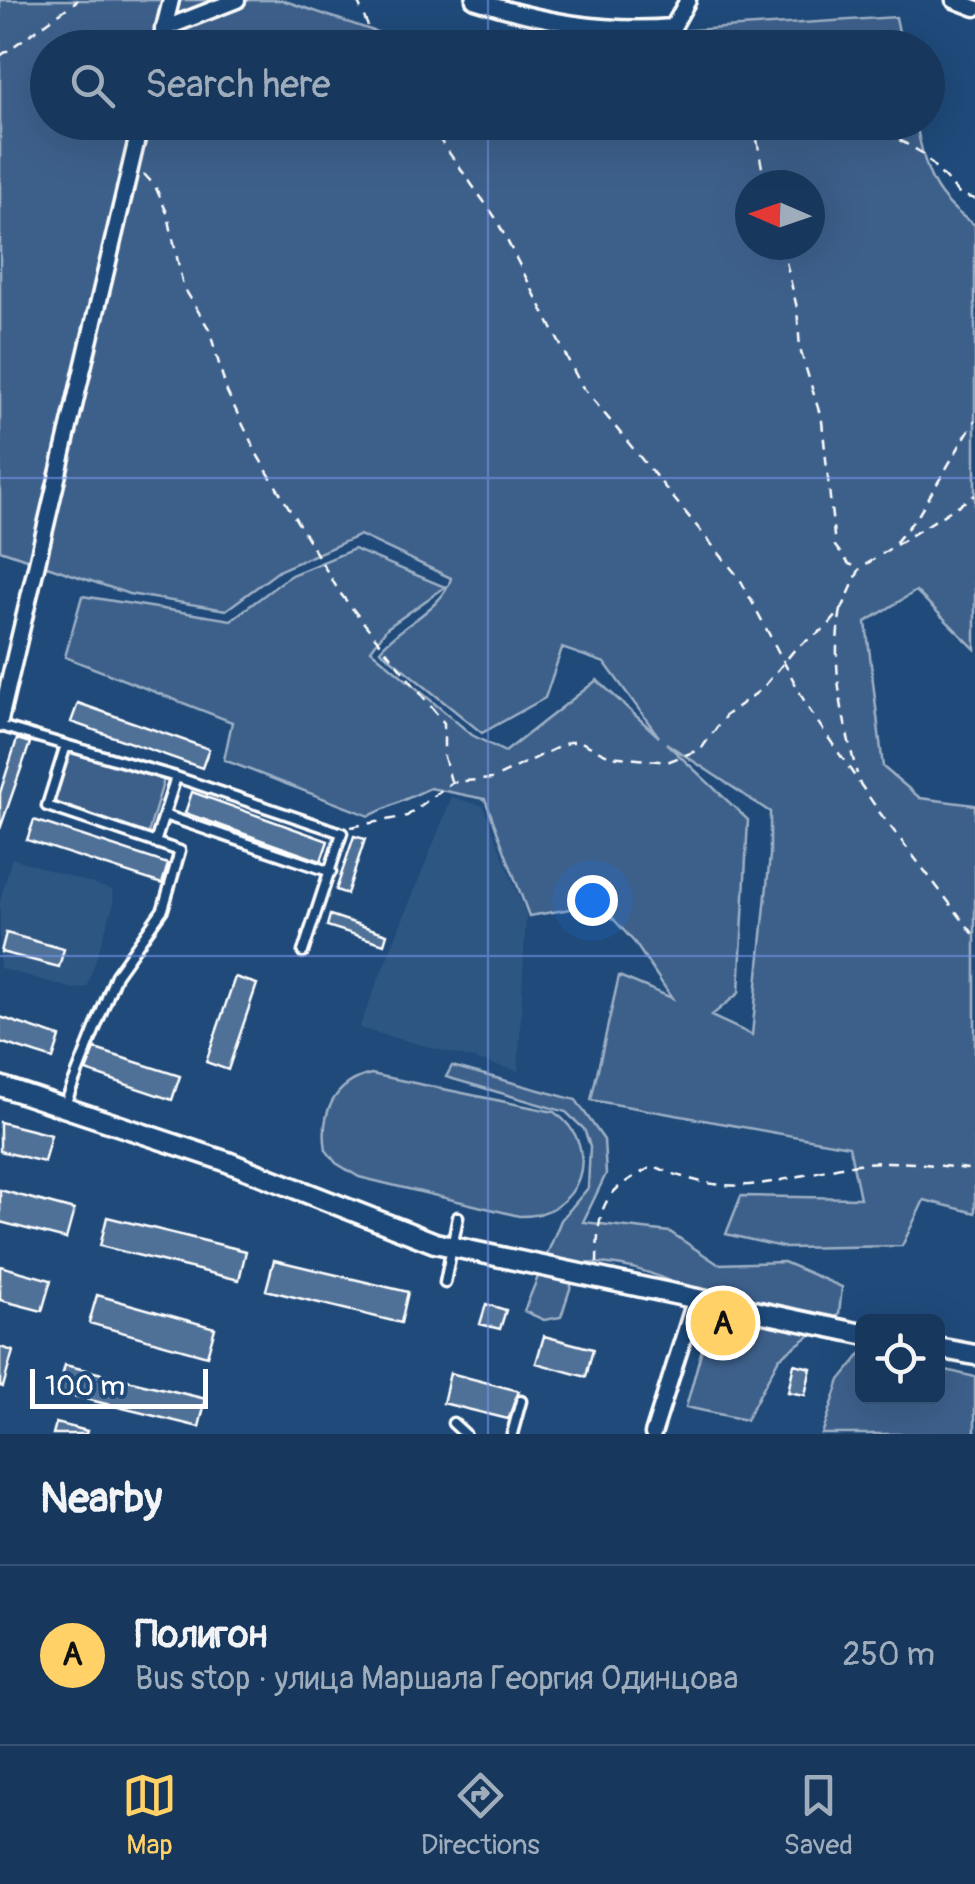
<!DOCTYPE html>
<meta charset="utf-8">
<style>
:root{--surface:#17385c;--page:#203f62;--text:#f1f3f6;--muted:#9eacbb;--line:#365272;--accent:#ffd166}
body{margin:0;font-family:Pangolin,sans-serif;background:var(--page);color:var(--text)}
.controls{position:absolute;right:30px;bottom:30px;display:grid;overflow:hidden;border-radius:15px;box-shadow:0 10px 40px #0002}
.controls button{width:90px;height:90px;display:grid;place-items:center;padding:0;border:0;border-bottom:2px solid var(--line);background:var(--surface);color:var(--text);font:50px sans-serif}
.compass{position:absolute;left:735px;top:170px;width:90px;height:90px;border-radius:50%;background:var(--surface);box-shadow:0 10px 40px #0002;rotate:272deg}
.scale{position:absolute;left:30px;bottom:25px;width:178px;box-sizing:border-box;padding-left:10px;border:5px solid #fff;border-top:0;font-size:28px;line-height:35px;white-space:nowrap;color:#fff;-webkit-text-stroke:8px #1f4a7a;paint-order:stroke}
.you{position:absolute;left:592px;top:900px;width:35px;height:35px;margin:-25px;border:8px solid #fff;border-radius:50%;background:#1a73e8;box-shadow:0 0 0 15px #1a73e833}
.badge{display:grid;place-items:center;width:65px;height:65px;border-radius:50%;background:var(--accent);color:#111;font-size:32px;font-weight:700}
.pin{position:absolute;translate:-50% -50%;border:5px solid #fff;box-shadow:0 2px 10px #0006}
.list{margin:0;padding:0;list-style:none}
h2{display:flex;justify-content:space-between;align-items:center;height:130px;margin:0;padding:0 40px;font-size:42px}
h2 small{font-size:32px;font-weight:400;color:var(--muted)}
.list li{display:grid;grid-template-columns:65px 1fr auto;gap:30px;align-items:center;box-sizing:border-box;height:180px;padding:0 40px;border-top:2px solid var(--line)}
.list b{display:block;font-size:38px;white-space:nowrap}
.list p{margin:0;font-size:32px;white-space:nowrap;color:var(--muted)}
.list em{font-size:32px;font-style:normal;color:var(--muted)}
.icon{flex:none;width:55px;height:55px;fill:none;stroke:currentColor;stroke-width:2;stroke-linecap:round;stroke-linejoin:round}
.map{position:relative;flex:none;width:975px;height:1434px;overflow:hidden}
.search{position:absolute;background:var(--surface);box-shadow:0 10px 40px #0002;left:30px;right:30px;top:30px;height:110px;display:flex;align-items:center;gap:25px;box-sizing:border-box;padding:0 35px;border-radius:55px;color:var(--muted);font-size:38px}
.sheet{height:310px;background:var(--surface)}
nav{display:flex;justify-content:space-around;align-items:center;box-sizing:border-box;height:140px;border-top:2px solid var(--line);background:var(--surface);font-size:28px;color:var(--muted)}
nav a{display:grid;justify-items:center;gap:5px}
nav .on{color:var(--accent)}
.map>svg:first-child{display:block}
.built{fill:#2e5683}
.green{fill:#3c618b;stroke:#9eb0c5;stroke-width:2.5;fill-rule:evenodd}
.building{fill:#507197;stroke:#fff;stroke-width:2.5}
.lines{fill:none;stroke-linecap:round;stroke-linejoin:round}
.service-casing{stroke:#fff;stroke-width:15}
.minor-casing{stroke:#fff;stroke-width:21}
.tertiary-casing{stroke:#fff;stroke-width:25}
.path{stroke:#fff;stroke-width:2.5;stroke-dasharray:10 8;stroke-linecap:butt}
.service{stroke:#1f4a7a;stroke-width:8}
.minor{stroke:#1f4a7a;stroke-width:14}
.tertiary{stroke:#1f4a7a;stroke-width:18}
.grid{fill:none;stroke:#7795e8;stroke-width:2.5;stroke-opacity:0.55}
</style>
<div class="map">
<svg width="975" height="1434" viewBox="0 0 975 1434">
<rect width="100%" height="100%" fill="#1f4a7a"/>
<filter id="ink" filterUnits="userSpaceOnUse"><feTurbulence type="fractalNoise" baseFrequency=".01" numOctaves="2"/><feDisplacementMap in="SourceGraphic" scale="20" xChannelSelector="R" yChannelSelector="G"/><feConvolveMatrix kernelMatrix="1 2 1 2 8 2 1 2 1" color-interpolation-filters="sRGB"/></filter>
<g filter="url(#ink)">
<path class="built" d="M 452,797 L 483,806 L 526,915 L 518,1071 L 359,1028 Z
M 12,858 L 112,890 L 114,903 L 87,987 L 74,989 L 0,968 L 0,901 Z"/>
<path class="green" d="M 0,0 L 282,0 L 421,47 L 896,17 L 902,47 L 48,48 L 48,122 L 916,123 C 925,171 933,198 975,225 L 975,649 L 916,591 L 866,622 L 883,767 L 920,798 L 975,805 L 975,1213 L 924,1200 L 902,1246 L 786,1248 L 726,1234 L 741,1196 L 860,1198 L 849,1146 L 591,1100 L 619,976 L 672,998 L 635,943 L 600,904 L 529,916 L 485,799 L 430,788 L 369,816 L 224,760 L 232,722 L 65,657 L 82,596 L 231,620 L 291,575 L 354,549 L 445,587 L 387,628 L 371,650 L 472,735 L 505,752 L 597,680 L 659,737 L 605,663 L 562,648 L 545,698 L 482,733 L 380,650 C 399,626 444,608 451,578 L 360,535 L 280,570 L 226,610 L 129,594 L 0,550 ZM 750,185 L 810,185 L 810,245 L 750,245 ZM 666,743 L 770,812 L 770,855 L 752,1035 L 711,1016 L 739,993 L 748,820 Z
M 70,749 L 165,776 L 148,834 L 54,802 Z
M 452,1066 L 576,1100 L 604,1140 L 606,1174 L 583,1222 L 670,1232 L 718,1264 L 784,1262 L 842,1287 L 839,1314 L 779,1358 L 746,1420 L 686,1407 L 714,1305 C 671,1279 629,1259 578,1264 L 561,1317 L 544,1320 L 524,1311 L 561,1220 L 588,1188 L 590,1146 L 584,1129 L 566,1112 L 446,1077 Z
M 371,1074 L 554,1112 C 605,1147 581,1218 519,1216 L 359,1177 L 336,1163 L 326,1150 C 320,1114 333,1083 371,1074 Z
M 862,1353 L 862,1396 L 938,1396 L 938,1368 L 975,1377 L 975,1434 L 822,1434 L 840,1380 Z"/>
<path class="building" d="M 78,703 L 209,749 L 202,768 L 71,722 Z
M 17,739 L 30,743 L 0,829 L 0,793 Z
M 192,792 L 328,841 L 321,861 L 185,813 Z
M 34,820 L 168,864 L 162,884 L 27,840 Z
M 354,836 L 365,839 L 347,894 L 336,890 Z
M 330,915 L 387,934 L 384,944 L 327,926 Z
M 6,933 L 64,949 L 59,967 L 1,952 Z
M 235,977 L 257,984 L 228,1070 L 206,1062 Z
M 0,1017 L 60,1037 L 53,1059 L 0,1042 Z
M 95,1049 L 180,1076 L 172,1100 L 86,1071 Z
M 0,1122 L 51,1135 L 44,1162 L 0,1151 Z
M 0,1190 L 74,1210 L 66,1239 L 0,1222 Z
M 107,1217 L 246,1251 L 239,1280 L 100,1246 Z
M 274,1260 L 408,1292 L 401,1323 L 266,1290 Z
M 0,1266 L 51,1280 L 42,1311 L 0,1300 Z
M 97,1295 L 215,1328 L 207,1356 L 89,1323 Z
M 486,1304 L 506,1310 L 500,1329 L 480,1324 Z
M 544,1336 L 593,1349 L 586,1377 L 536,1363 Z
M 0,1347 L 13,1351 L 3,1387 L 0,1386 Z
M 794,1364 L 811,1368 L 805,1395 L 788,1392 Z
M 65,1365 L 206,1399 L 199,1427 L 58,1392 Z
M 450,1373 L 519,1391 L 508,1419 L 443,1403 Z
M 56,1423 L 87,1431 L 86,1434 L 53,1434 Z"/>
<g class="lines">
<g class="service-casing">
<path id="service" d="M 0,726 L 176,777 L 155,843
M 176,777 L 342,833 L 303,952
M 164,815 L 331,872
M 64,1107 L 116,975 L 163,909 L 180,851 L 47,806 L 66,745
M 445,1283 L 458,1217
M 453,1423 L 465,1434
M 512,1434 L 521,1401"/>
</g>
<g class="minor-casing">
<path id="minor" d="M 474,0 C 540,21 605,33 673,27 L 688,0
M 954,0 L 975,8
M 163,29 L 237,0
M 159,48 L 171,0
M 0,720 L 141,122
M 653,1434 L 695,1301"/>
</g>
<g class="tertiary-casing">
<path id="tertiary" d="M 0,1086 L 225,1161 L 435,1243 L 862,1334
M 938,1348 L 975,1355"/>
</g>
<path class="path" d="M 357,0 L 377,48
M 0,56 L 78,0
M 427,122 L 495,217 L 581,385 L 740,579 L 808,708 L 880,813 L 975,936
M 754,122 L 765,185
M 868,122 L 922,153 L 960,195 L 975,199
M 144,174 L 155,186 L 168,215 L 183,286 L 209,329 L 227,392 L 258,456 L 340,593 L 444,723 L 444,757 L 451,781
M 782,245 L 797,308 L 800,349 L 822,421 L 835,546 L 849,564 L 860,568
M 896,545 L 975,495
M 841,610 C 830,667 843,719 857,774
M 351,827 L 407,816 L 452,782 L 492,779 L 569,742 L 581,742 L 610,756 L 667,762 L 701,749 L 726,715 L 762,689 L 796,648 L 827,627 L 842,609 L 860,568 L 891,548 L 919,514 L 975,420
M 597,1263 C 598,1205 601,1192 654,1166 C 736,1202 770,1180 851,1165 C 892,1158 934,1165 975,1170"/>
<use href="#service" class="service"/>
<use href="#minor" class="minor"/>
<use href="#tertiary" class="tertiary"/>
</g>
</g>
<path class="grid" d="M 488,0 L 488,48M 488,122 L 488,1434M 0,478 L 975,478M 0,956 L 975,956"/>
</svg>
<div class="controls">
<button><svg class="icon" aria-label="locate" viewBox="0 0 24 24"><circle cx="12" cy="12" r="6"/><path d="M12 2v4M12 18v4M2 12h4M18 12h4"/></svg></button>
</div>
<svg class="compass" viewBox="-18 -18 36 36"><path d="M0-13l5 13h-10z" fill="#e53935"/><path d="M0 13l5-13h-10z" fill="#9eacbb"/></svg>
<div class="scale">100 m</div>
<div class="you"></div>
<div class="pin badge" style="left:723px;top:1323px">A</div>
<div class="search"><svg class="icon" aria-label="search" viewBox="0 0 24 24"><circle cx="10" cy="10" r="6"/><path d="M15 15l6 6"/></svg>Search here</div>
</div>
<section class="sheet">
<h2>Nearby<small></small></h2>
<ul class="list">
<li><span class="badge">A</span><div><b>Полигон</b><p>Bus stop · улица Маршала Георгия Одинцова</p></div><em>250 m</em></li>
</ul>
</section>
<nav>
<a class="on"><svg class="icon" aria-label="map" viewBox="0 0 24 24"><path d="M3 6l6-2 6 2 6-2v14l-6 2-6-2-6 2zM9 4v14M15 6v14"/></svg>Map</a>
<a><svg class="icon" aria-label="directions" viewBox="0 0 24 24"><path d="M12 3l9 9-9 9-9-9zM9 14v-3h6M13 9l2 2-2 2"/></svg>Directions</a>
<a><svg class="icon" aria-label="saved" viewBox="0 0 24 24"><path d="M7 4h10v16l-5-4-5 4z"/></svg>Saved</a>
</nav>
